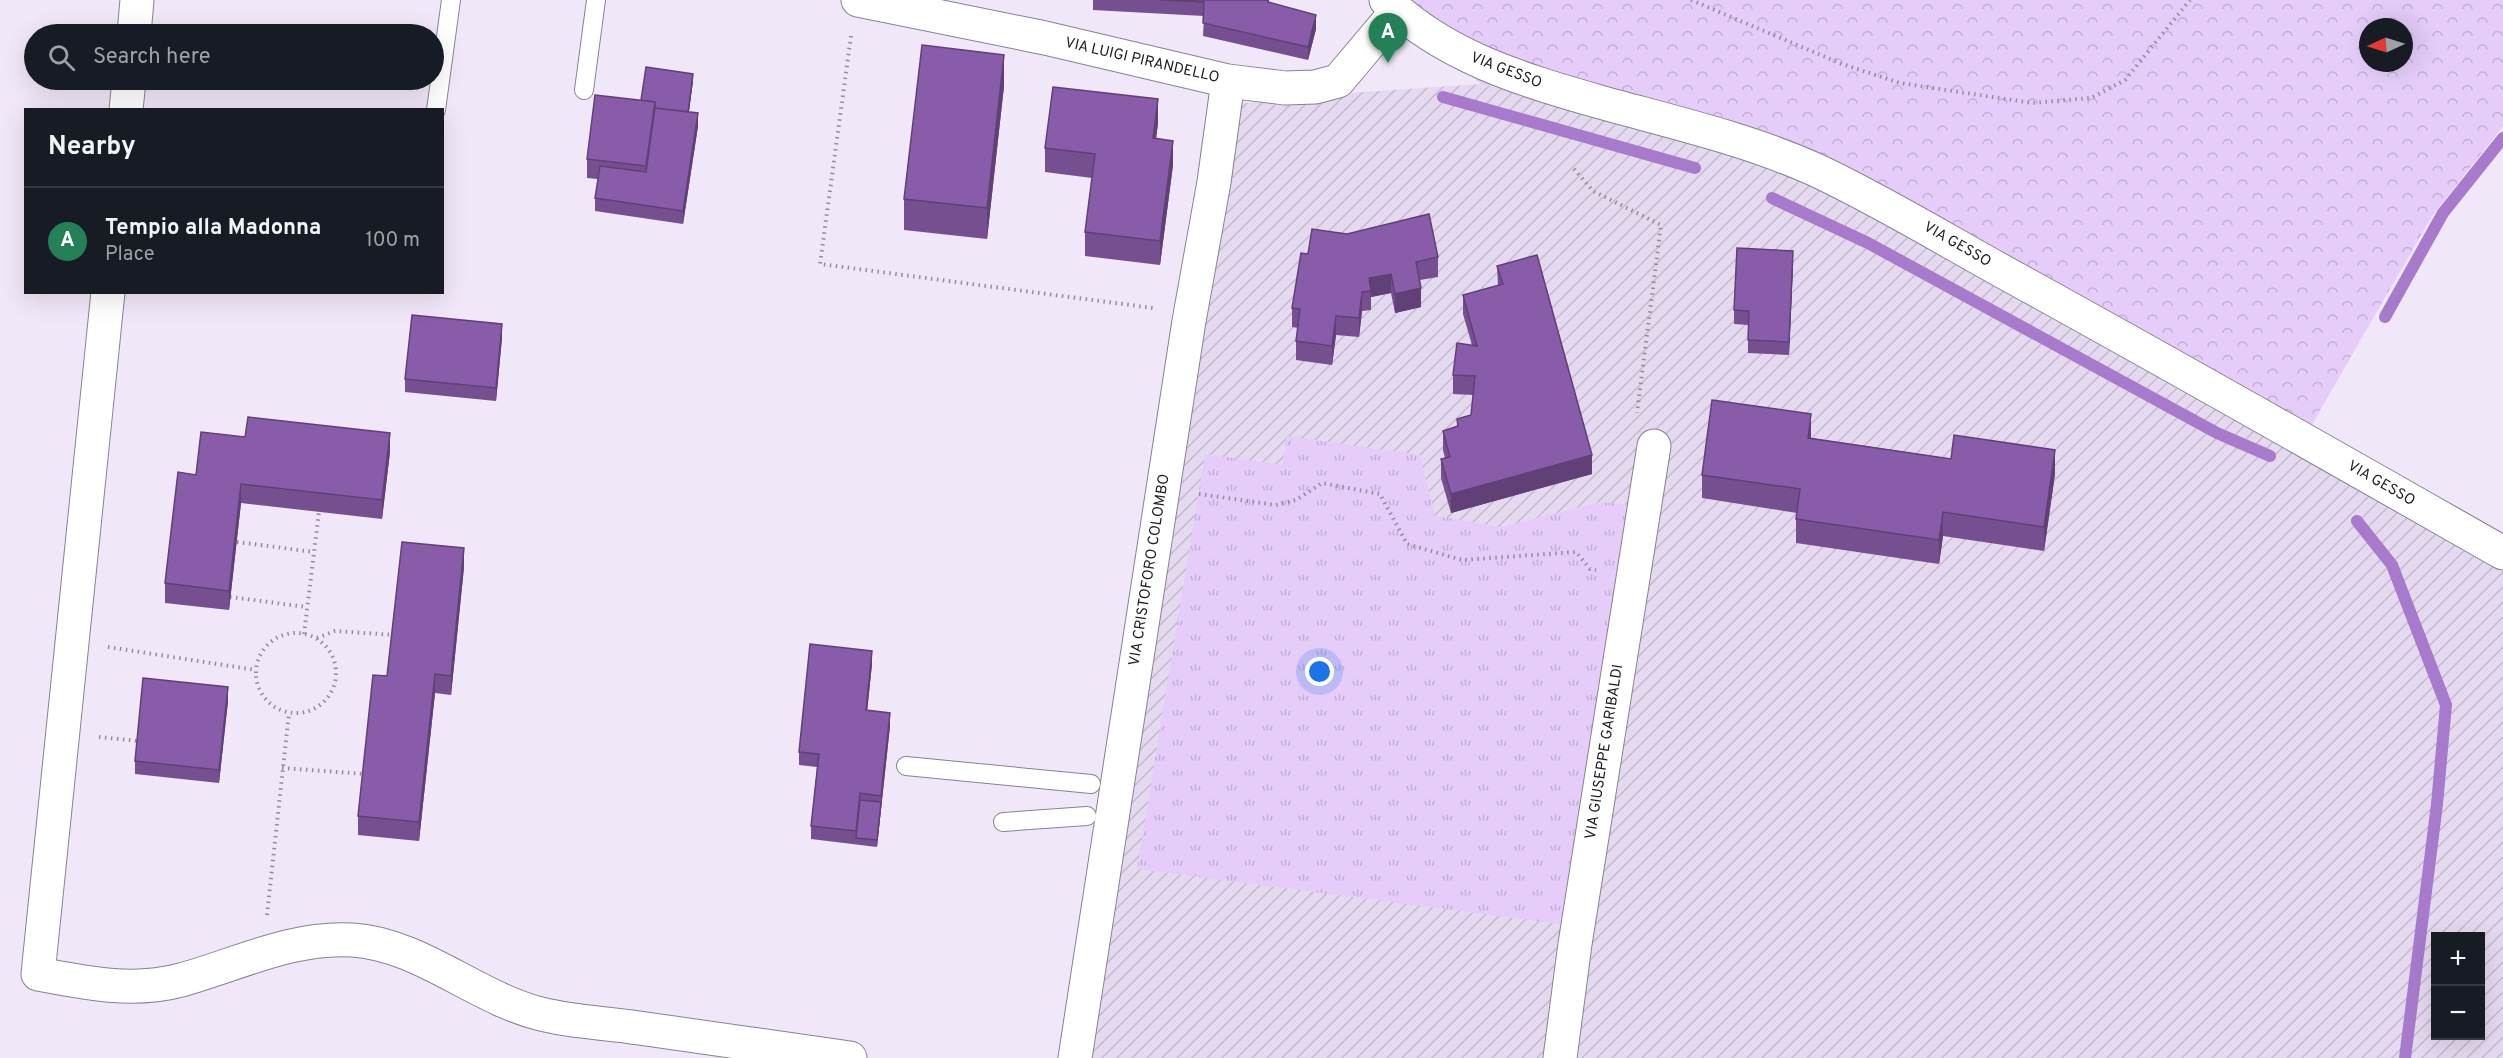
<!DOCTYPE html>
<meta charset="utf-8">
<style>
:root{--surface:#171b24;--page:#20242c;--text:#f1f3f6;--muted:#9ea1a6;--line:#363941;--accent:#248157}
body{margin:0;font-family:Overpass,sans-serif;background:var(--page);color:var(--text)}
.controls{position:absolute;right:18px;bottom:18px;display:grid;overflow:hidden;border-radius:0px;box-shadow:0 6px 24px #0002}
.controls button{width:54px;height:54px;display:grid;place-items:center;padding:0;border:0;border-bottom:2px solid var(--line);background:var(--surface);color:var(--text);font:30px sans-serif}
.compass{position:absolute;left:2359px;top:18px;width:54px;height:54px;border-radius:50%;background:var(--surface);box-shadow:0 6px 24px #0002;rotate:266deg}
.you{position:absolute;left:1320px;top:672px;width:21px;height:21px;margin:-15px;border:4px solid #fff;border-radius:50%;background:#1a73e8;box-shadow:0 0 0 9px #1a73e833}
.badge{display:grid;place-items:center;width:39px;height:39px;border-radius:50%;background:var(--accent);color:#fff;font-size:20px;font-weight:700}
.pin{position:absolute;translate:-50% -50px;filter:drop-shadow(0 2px 3px #0008)}
.pin::after{content:'';position:absolute;top:32px;width:21px;height:18px;background:inherit;clip-path:polygon(0 0,100% 0,50% 100%)}
.list{margin:0;padding:0;list-style:none}
h2{display:flex;justify-content:space-between;align-items:center;height:78px;margin:0;padding:0 24px;font-size:26px}
h2 small{font-size:20px;font-weight:400;color:var(--muted)}
.list li{display:grid;grid-template-columns:39px 1fr auto;gap:18px;align-items:center;box-sizing:border-box;height:108px;padding:0 24px;border-top:2px solid var(--line)}
.list b{display:block;font-size:22px;white-space:nowrap}
.list p{margin:0;font-size:20px;white-space:nowrap;color:var(--muted)}
.list em{font-size:20px;font-style:normal;color:var(--muted)}
.icon{flex:none;width:33px;height:33px;fill:none;stroke:currentColor;stroke-width:2;stroke-linecap:round;stroke-linejoin:round}
.map{position:relative;flex:none;width:2503px;height:1058px;overflow:hidden}
.search{position:absolute;background:var(--surface);box-shadow:0 6px 24px #0002;left:24px;top:24px;width:420px;height:66px;display:flex;align-items:center;gap:15px;box-sizing:border-box;padding:0 21px;border-radius:33px;color:var(--muted);font-size:22px}
.panel{position:absolute;background:var(--surface);box-shadow:0 6px 24px #0002;left:24px;top:108px;width:420px;height:186px;border-radius:0px}
.map>svg:first-child{display:block}
.industrial{fill:url(#industrial-furrows);fill-rule:evenodd}
.grass{fill:url(#grass-tufts)}
.park{fill:url(#park-crowns);fill-rule:evenodd}
.lines{fill:none;stroke-linecap:round;stroke-linejoin:round}
.stream{stroke:#a87acb;stroke-width:12}
.lane-casing{stroke:#898190;stroke-width:20}
.street-casing{stroke:#898190;stroke-width:35}
.path{stroke:#948e9a;stroke-width:4;stroke-dasharray:1.5 4.5;stroke-linecap:butt}
.lane{stroke:#fff;stroke-width:18}
.street{stroke:#fff;stroke-width:33}
.wall{fill:#764f91}
.shaded-wall{fill:#604076}
.building{fill:#895ca9;stroke:#604076;stroke-width:1.5}
.labels{text-anchor:middle;dominant-baseline:central;stroke-width:4.5;stroke-linejoin:round;paint-order:stroke}
.street-label{font-size:15px;fill:#201d23;stroke:#fff}
</style>
<div class="map">
<svg width="2503" height="1058" viewBox="0 0 2503 1058">
<defs>
<pattern id="industrial-furrows" width="10" height="10" patternUnits="userSpaceOnUse" patternTransform="scale(1.5)"><rect width="10" height="10" fill="#e5d9f0"/><path d="M-1 1l2-2M0 10L10 0M9 11l2-2" fill="none" stroke="#c4bace"/></pattern>
<pattern id="grass-tufts" width="24" height="20" patternUnits="userSpaceOnUse" patternTransform="scale(1.5)"><rect width="24" height="20" fill="#e5ccf9"/><path d="M3 7l-1-3M5 7V3M7 7l1-3M15 17l-1-3M17 17v-4M19 17l1-3" fill="none" stroke="#c4afd5"/></pattern>
<pattern id="park-crowns" width="20" height="18" patternUnits="userSpaceOnUse" patternTransform="scale(1.5)"><rect width="20" height="18" fill="#e5ccf9"/><path d="M2 6a3 3 0 1 1 6 0M12 15a3 3 0 1 1 6 0" fill="none" stroke="#c4afd5"/></pattern>
</defs>
<rect width="100%" height="100%" fill="#f0e7f8"/>
<path class="industrial" d="M 1481,84 L 1731,137 L 2503,550 L 2503,1058 L 1075,1058 L 1215,106 L 1350,93 ZM 2436,936 L 2480,936 L 2480,1036 L 2436,1036 Z"/>
<path class="grass" d="M 1287,436 L 1420,455 L 1435,516 L 1501,527 L 1600,502 L 1628,505 L 1560,924 L 1137,869 L 1205,454 L 1282,465 Z"/>
<path class="park" d="M 1382,0 L 2503,0 L 2503,126 L 2432,216 L 2303,440 L 1731,137 L 1481,84 ZM 2368,27 L 2404,27 L 2404,63 L 2368,63 Z"/>
<g class="lines">
<path class="stream" d="M 1443,97 L 1695,168
M 1772,198 L 1868,243 L 2217,433 L 2270,456
M 2385,317 L 2443,213 L 2503,138
M 2357,521 L 2392,565 L 2446,705 L 2437,804 L 2405,1058"/>
<g class="lane-casing">
<path id="lane" d="M 584,90 L 596,0
M 436,110 L 451,0
M 906,766 L 1091,784
M 1003,822 L 1087,816"/>
</g>
<g class="street-casing">
<path id="street" d="M 858,0 L 1045,38 L 1228,81 L 1285,88 L 1315,87 L 1338,81 L 1397,11
M 1386,0 C 1445,57 1523,80 1600,102 C 1672,122 1747,139 1816,170 C 1886,203 1952,244 2020,281 C 2182,370 2343,462 2503,553
M 134,34 L 137,0
M 126,110 L 129,80
M 108,292 L 38,974 C 86,983 133,993 181,980 C 236,965 293,936 352,940 C 420,944 476,998 541,1014 C 572,1022 607,1023 639,1028 C 709,1038 780,1048 850,1058
M 1075,1058 L 1189,321 L 1214,182 L 1228,81
M 1560,1058 L 1575,944 L 1654,446"/>
</g>
<path class="path" d="M 1691,0 L 1842,64 L 1900,83 L 2032,103 L 2091,98 L 2125,80 L 2190,0
M 851,36 L 820,264 L 1153,308
M 1574,169 L 1593,191 L 1661,225 L 1637,413
M 1199,494 L 1276,505 L 1296,500 L 1322,483 L 1380,494 L 1407,544 L 1462,560 L 1576,552 L 1590,569 L 1596,570
M 237,542 L 314,552
M 230,597 L 307,607
M256 673a40 40 0 1 1 80 0a40 40 0 1 1-80 0Z
M 304,634 L 319,512
M 317,638 L 335,631 L 394,635
M 108,647 L 256,670
M 99,737 L 138,741
M 282,768 L 365,774
M 267,915 L 289,713"/>
<use href="#lane" class="lane"/>
<use href="#street" class="street"/>
</g>
<path class="wall" d="M 1093,0 L 1269,0 L 1269,2 L 1316,29 L 1308,60 L 1203,36 L 1204,16 L 1093,10 Z
M 693,81 L 689,112 L 698,126 L 683,224 L 595,211 L 595,198 L 598,179 L 587,178 L 587,159 L 641,100 Z
M 1004,86 L 987,239 L 904,230 L 904,199 Z
M 1158,123 L 1156,139 L 1173,165 L 1160,265 L 1085,256 L 1085,232 L 1092,178 L 1045,172 L 1045,148 Z
M 1308,254 L 1438,257 L 1438,277 L 1420,280 L 1421,307 L 1395,313 L 1391,293 L 1371,297 L 1371,310 L 1362,311 L 1359,337 L 1336,335 L 1332,365 L 1296,360 L 1296,341 L 1298,328 L 1292,327 L 1292,308 Z
M 1793,265 L 1789,355 L 1748,353 L 1748,325 L 1734,324 L 1734,310 Z
M 1497,266 L 1592,474 L 1451,513 L 1441,478 L 1441,459 L 1445,458 L 1443,450 L 1443,431 L 1457,427 L 1457,419 L 1471,415 L 1473,395 L 1453,394 L 1453,375 L 1472,345 L 1463,314 L 1463,295 L 1498,286 Z
M 502,338 L 496,401 L 405,392 L 405,379 Z
M 245,437 L 390,452 L 382,519 L 241,503 L 229,610 L 165,603 L 165,583 L 196,475 Z
M 1811,438 L 2055,474 L 2044,551 L 1943,536 L 1939,564 L 1796,543 L 1796,519 L 1797,513 L 1702,498 L 1702,475 Z
M 464,567 L 451,695 L 435,693 L 419,841 L 358,835 L 358,816 L 387,676 Z
M 872,664 L 867,710 L 890,726 L 877,847 L 811,839 L 811,826 L 817,767 L 799,765 L 799,752 Z
M 228,701 L 219,783 L 135,774 L 135,761 Z"/>
<path class="shaded-wall" d="M 1316,15 L 1316,29 L 1308,60 L 1308,47 Z
M 1004,55 L 1004,86 L 987,239 L 987,208 Z
M 693,74 L 693,81 L 687,125 L 687,118 Z
M 1158,99 L 1158,123 L 1153,162 L 1153,138 Z
M 698,113 L 698,126 L 683,224 L 683,211 Z
M 1173,141 L 1173,165 L 1160,265 L 1160,241 Z
M 1793,251 L 1793,265 L 1789,355 L 1789,342 Z
M 1391,274 L 1391,293 L 1371,297 L 1369,278 Z
M 1421,288 L 1421,307 L 1395,313 L 1395,294 Z
M 1362,292 L 1362,311 L 1359,337 L 1359,318 Z
M 1336,316 L 1336,335 L 1332,365 L 1332,346 Z
M 502,324 L 502,338 L 496,401 L 496,388 Z
M 1811,414 L 1811,438 L 1808,438 Z
M 390,433 L 390,452 L 382,519 L 382,500 Z
M 2055,450 L 2055,474 L 2044,551 L 2044,527 Z
M 1592,455 L 1592,474 L 1451,513 L 1451,494 Z
M 241,484 L 241,503 L 229,610 L 229,591 Z
M 1943,512 L 1943,536 L 1939,564 L 1939,540 Z
M 464,548 L 464,567 L 451,695 L 451,676 Z
M 872,651 L 872,664 L 866,723 L 866,710 Z
M 435,674 L 435,693 L 419,841 L 419,822 Z
M 228,687 L 228,701 L 219,783 L 219,770 Z
M 890,713 L 890,726 L 881,809 L 881,796 Z
M 881,802 L 881,809 L 877,847 L 877,840 Z"/>
<path class="building" d="M 1160,0 L 1268,0 L 1268,2 L 1316,15 L 1308,47 L 1203,23 L 1204,2 Z
M 922,45 L 1004,55 L 987,208 L 904,199 Z
M 646,67 L 693,74 L 688,112 L 655,108 L 655,102 L 641,100 Z
M 1053,87 L 1158,99 L 1153,138 L 1173,141 L 1160,241 L 1085,232 L 1095,154 L 1045,148 Z
M 595,95 L 655,102 L 646,166 L 587,159 Z
M 655,108 L 698,113 L 683,211 L 595,198 L 600,166 L 646,172 Z
M 1429,214 L 1438,257 L 1416,262 L 1421,288 L 1395,294 L 1391,274 L 1369,278 L 1371,291 L 1362,292 L 1359,318 L 1336,316 L 1332,346 L 1296,341 L 1300,309 L 1292,308 L 1301,253 L 1308,254 L 1312,229 L 1347,234 Z
M 1737,248 L 1793,251 L 1789,342 L 1748,340 L 1749,311 L 1734,310 Z
M 1537,255 L 1592,455 L 1451,494 L 1441,459 L 1450,457 L 1443,431 L 1458,426 L 1457,419 L 1471,415 L 1475,376 L 1453,375 L 1457,343 L 1477,346 L 1463,295 L 1503,284 L 1497,266 Z
M 412,315 L 502,324 L 496,388 L 405,379 Z
M 1712,400 L 1811,414 L 1808,438 L 1951,459 L 1954,435 L 2055,450 L 2044,527 L 1943,512 L 1939,540 L 1796,519 L 1800,489 L 1702,475 Z
M 248,417 L 390,433 L 382,500 L 241,484 L 229,591 L 165,583 L 178,472 L 196,475 L 201,432 L 245,437 Z
M 402,542 L 464,548 L 451,676 L 435,674 L 419,822 L 358,816 L 373,675 L 387,676 Z
M 810,644 L 872,651 L 866,710 L 890,713 L 881,796 L 860,793 L 856,831 L 811,826 L 819,754 L 799,752 Z
M 143,678 L 228,687 L 219,770 L 135,761 Z
M 860,800 L 881,802 L 877,840 L 856,838 Z"/>
<g class="labels">
<g class="street-label">
<text transform="translate(1142 61) rotate(13)">VIA LUIGI PIRANDELLO</text>
<text transform="translate(1506 71) rotate(21)">VIA GESSO</text>
<text transform="translate(1957 245) rotate(30)">VIA GESSO</text>
<text transform="translate(2381 484) rotate(30)">VIA GESSO</text>
<text transform="translate(1150 570) rotate(-81)">VIA CRISTOFORO COLOMBO</text>
<text transform="translate(1605 752) rotate(-81)">VIA GIUSEPPE GARIBALDI</text>
</g>
</g>
</svg>
<div class="controls">
<button>+</button>
<button>−</button>
</div>
<svg class="compass" viewBox="-18 -18 36 36"><path d="M0-13l5 13h-10z" fill="#e53935"/><path d="M0 13l5-13h-10z" fill="#9ea1a6"/></svg>
<div class="you"></div>
<div class="pin badge" style="left:1388px;top:63px">A</div>
<div class="search"><svg class="icon" aria-label="search" viewBox="0 0 24 24"><circle cx="10" cy="10" r="6"/><path d="M15 15l6 6"/></svg>Search here</div>
<section class="panel">
<h2>Nearby<small></small></h2>
<ul class="list">
<li><span class="badge">A</span><div><b>Tempio alla Madonna</b><p>Place</p></div><em>100 m</em></li>
</ul>
</section>
</div>
